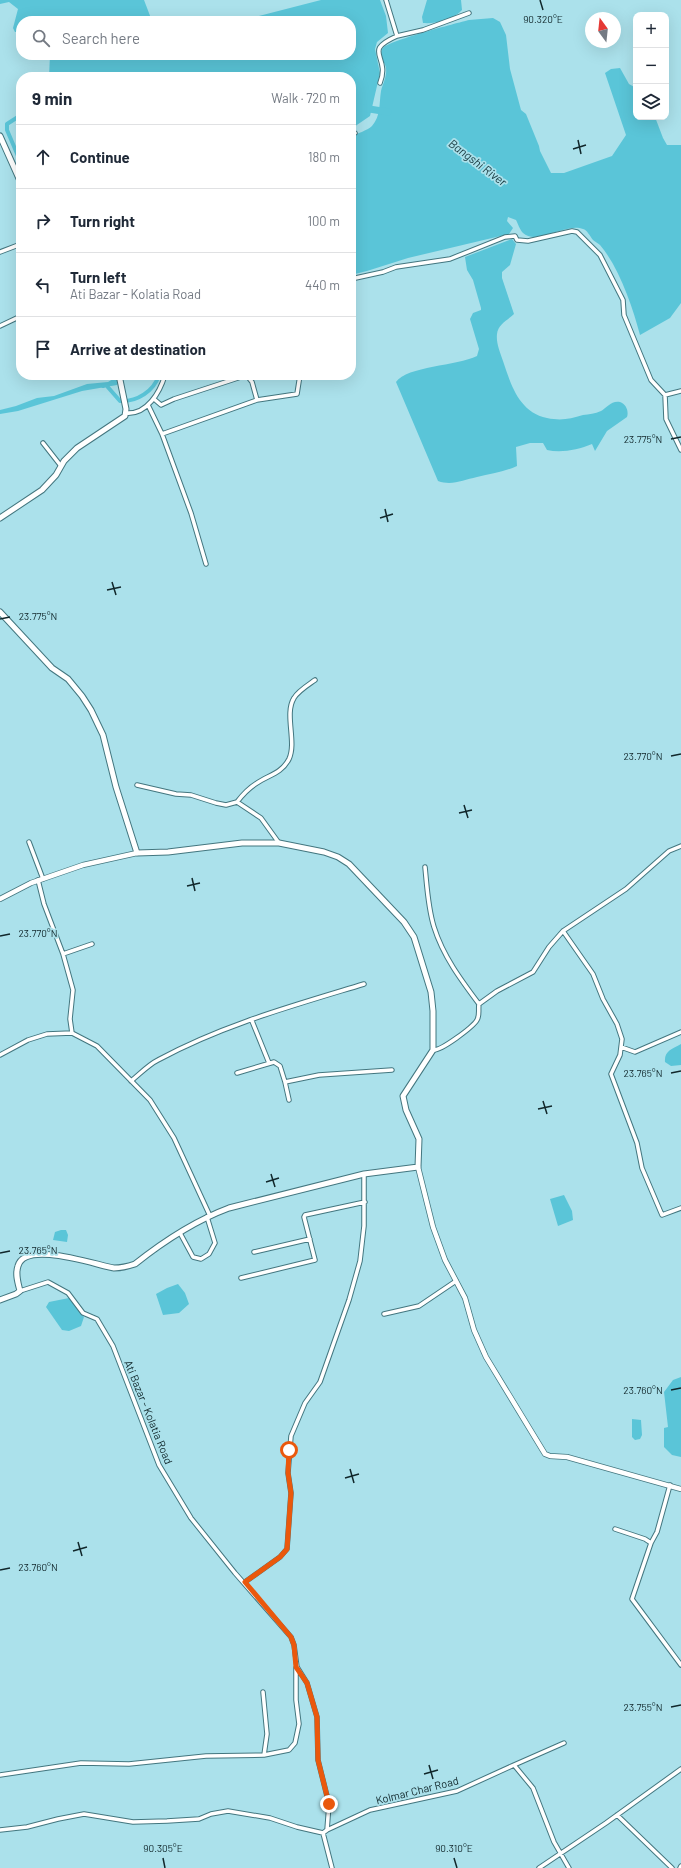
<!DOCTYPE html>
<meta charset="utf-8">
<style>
:root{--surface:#fff;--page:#f6f6f7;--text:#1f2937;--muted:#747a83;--line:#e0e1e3}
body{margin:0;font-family:Barlow,sans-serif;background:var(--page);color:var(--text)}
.controls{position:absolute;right:12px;top:12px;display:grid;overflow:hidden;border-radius:8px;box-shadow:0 4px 16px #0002}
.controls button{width:36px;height:36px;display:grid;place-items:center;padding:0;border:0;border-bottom:1px solid var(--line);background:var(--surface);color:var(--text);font:20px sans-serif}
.compass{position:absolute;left:585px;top:12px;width:36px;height:36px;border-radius:50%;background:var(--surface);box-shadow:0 4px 16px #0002;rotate:345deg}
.stop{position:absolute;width:12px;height:12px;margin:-9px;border:3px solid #ea580c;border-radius:50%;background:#fff}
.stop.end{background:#ea580c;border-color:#fff;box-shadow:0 1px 4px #0008}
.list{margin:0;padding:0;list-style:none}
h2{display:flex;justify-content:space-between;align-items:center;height:52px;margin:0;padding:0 16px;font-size:17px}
h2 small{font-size:13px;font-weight:400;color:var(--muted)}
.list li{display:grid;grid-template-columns:26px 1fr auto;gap:12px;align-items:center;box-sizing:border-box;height:64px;padding:0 16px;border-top:1px solid var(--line)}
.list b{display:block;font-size:15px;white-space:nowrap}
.list p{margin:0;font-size:13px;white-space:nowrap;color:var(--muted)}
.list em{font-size:13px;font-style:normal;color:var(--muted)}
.icon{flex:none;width:22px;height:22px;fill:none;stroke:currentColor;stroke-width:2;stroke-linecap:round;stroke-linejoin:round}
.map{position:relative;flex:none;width:681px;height:1868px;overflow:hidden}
.search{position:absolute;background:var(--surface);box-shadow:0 4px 16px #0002;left:16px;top:16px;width:340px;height:44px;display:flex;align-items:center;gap:10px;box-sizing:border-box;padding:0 14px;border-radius:16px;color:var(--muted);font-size:15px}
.panel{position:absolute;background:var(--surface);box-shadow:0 4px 16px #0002;left:16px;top:72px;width:340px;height:308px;border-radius:16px}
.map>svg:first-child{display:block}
.water{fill:#5ac5d8}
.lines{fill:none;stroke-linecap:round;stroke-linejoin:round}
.canal{stroke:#5ac5d8;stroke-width:4}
.river{stroke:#5ac5d8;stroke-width:7}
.minor-casing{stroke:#43767f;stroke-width:5.5}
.tertiary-casing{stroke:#43767f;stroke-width:6}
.secondary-casing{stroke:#43767f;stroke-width:7}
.minor{stroke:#fff;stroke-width:3.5}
.tertiary{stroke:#fff;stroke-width:4.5}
.secondary{stroke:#fff;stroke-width:5}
.route{stroke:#ea580c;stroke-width:5}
.ticks{fill:none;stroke:#11272b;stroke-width:1.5}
.labels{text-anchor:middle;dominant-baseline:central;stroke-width:3.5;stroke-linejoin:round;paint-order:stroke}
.street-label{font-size:11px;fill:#11272b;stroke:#abe1eb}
.water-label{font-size:12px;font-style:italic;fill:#18393f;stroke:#abe1eb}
.ticks-label{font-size:10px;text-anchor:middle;fill:#11272b;stroke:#abe1eb;stroke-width:3.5;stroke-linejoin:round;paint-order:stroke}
</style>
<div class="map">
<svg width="681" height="1868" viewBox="0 0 681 1868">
<rect width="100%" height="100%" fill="#abe1eb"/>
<path class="water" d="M 0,0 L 144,0 L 152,21 L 21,21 L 21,32 L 15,32 L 13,28 L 18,9 L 9,2 L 0,4 Z
M 321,0 L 380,0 L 386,16 L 388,33 L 377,42 L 375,49 L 380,73 L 370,116 L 351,129 L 351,77 L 49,77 L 50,55 L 351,55 L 351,21 L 240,21 Z
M 427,0 L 461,0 L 462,10 C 453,20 436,24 423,23 L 422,17 Z
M 493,18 L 500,22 L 506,35 L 510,69 L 521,110 L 526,114 L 539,146 L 540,151 L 551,173 L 564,173 L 612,156 L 626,135 L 605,73 L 611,69 L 620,68 L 629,84 L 636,88 L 636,117 L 655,117 L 663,138 L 667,145 L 681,145 L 681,303 L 670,318 L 640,335 C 633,308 619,267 600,245 C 598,243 595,242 593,240 C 590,236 587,230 583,229 C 566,222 537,246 523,233 C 520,230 518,224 516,220 L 508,217 L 507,221 L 513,228 L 509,234 L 408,258 L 367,271 L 351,275 L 351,137 C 357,133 367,131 372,126 C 381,116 379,103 381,91 C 383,83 387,77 386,68 C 385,62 378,54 383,48 C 388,41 457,23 469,20 C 477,19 485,19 493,18 Z
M 512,239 L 516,244 L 510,265 L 502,272 L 502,278 L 514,314 C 508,320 498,324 497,334 C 496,343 500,352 503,361 C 511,385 519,412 547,418 C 561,421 570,419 583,415 C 589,414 595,414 601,411 C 606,408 612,400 620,402 C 626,404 629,411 627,417 L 607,431 L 595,451 L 592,444 C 578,450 561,453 547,450 L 543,443 L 530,443 L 516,447 L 517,466 C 504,472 491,474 477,477 C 463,480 452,486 438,481 L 396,382 C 407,366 457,366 477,356 L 479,349 L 470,319 L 473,313 L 481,310 L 481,308 L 473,280 L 467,270 L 465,257 Z
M 113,379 L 116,379 L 118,382 L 117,385 L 82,391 L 18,411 L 0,414 L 0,410 L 16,406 L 37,398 L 54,396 L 87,384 L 108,382 Z
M 681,1044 L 681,1065 L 671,1066 L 665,1062 C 664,1051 672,1049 681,1044 Z
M 564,1195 L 572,1211 L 573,1220 L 558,1226 L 550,1199 Z
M 61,1230 L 66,1230 L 68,1235 L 67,1242 L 53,1240 L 55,1232 Z
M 178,1284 L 185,1293 L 189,1304 L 179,1313 L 163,1315 L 156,1294 L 167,1288 Z
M 69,1298 L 84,1317 L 81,1326 L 69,1331 L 62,1330 L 46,1307 L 49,1302 Z
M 681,1377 L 681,1457 L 672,1455 L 664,1447 L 664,1428 L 668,1427 L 664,1392 L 673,1380 Z
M 632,1419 L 641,1420 L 642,1435 L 640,1439 L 635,1440 L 632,1437 Z"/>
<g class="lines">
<path class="canal" d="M 21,115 L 7,124 L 7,130 L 21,163
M 103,386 L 106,385 L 120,401 C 137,402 154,391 159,375"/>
<path class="river" d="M 351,106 L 388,112"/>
<g class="minor-casing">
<path id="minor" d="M 397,36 L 423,30 L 469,13
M 380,83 C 391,55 361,52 397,36 L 386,0
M 351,135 L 355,133
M 0,252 L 21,244
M 351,279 L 383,272 L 396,267 L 450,259 L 505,237 L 515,236 L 517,240 L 528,241 L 572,231 L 577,232 L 600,255 L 623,300 L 624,315 L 651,380 L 665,395 L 681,391
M 0,326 L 21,316
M 665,395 L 666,419 L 681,450
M 154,399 L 161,405 L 174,399 L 244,376 L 248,377 L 252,382 L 257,400
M 148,405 L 162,434 L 191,513 L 206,564
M 126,413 C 147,415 160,392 165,375
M 162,434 L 257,400 L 297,394 L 300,375
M 43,443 L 61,466
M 137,785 L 176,794 L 191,795 L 216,803 L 226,805 L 237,802 L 261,818 L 279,843
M 237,802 C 243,794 249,788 257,783 C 269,775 282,773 289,759 C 297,742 284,714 294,698 C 298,691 308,685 315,680
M 29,842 L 43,879
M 681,846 L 669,851 L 626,889 L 563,931 L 593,974 L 603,999 L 617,1024 L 622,1039 L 620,1055 L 611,1074 L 637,1143 L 642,1168 L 662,1215 L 681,1208
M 425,867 C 427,887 428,908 434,927 C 443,956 461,980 479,1004
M 38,880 L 44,904 L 63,954 L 92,944
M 63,954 L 73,990 L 70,1019 L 72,1033 L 97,1046 L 150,1100 L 174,1138 L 210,1216
M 252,1021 L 269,1063
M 621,1047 L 635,1052 L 681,1032
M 433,1050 C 441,1051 473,1027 477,1020 C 480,1015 478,1009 479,1004 L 497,991 L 533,972 L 549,947 L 563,931
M 0,1055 L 28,1040 L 47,1034 L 72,1033
M 237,1073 L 274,1062 L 280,1066 L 285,1082 L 319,1075 L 392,1070
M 131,1081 C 140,1074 148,1065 158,1060 C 222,1025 295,1005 364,984
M 285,1082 L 289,1100
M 180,1233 L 193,1257 L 201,1259 L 209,1254 L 215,1243 L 207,1217
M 254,1252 L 310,1239
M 241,1278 L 315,1260 L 304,1217 L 305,1215 L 365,1202
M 20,1291 L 48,1282 L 68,1293 L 83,1313 L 97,1319 L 113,1346 L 159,1465 L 191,1518 L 235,1573 L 291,1637 L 294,1645 L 297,1667 L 307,1683 L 317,1717 L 318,1760 L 329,1804 L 327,1830 L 323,1833 L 332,1868
M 384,1314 L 419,1306 L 456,1281
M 670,1485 L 657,1532 L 651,1543 L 632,1599 L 681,1665
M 615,1529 L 645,1539 L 651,1543
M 245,1582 L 280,1557 L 287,1549 L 291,1493 L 288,1473 L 291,1436 L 305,1403 L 320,1382 L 349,1300 L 360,1261 L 364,1226 L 364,1174
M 263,1692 L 267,1734 L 264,1755
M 514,1765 L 564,1743
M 0,1775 L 81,1763 L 129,1764 L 206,1756 L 264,1755 L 289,1750 L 295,1743 L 299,1724 L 296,1700 L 296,1668
M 617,1815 L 672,1868
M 0,1830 L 27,1827 L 58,1819 L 84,1814 L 133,1822 L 167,1821 L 199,1819 L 211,1814 L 228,1811 L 270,1818 L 297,1827 L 323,1833
M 327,1830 L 370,1810 L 457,1791 L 514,1765 L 533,1788 L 554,1842 L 569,1868
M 539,1868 L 606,1823 L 681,1769
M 680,1868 L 681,1866"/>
</g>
<g class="tertiary-casing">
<path id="tertiary" d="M 0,899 L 31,883 L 83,865 L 137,853
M 418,1167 L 433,1227 L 445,1260 L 465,1298 L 474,1330 L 486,1357 L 545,1454 L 550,1456 L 567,1457 L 681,1489"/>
</g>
<g class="secondary-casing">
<path id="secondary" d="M 0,136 L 21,183
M 0,518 L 42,490 L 56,475 L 64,461 L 77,448 L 125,416 L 126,409 L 119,375
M 0,612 L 52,668 L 68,679 L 82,696 L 91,710 L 103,735 L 116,787 L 137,853 L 168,852 L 242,843 L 279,843 L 324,852 L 338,857 L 349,864 L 404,922 L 414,937 L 431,992 L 433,1011 L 433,1050 L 403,1096 L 406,1110 L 419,1139 L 418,1167 L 364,1174 L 229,1208 C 194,1221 164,1241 135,1264 C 129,1266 122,1268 114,1268 C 96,1265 25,1240 18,1266 C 15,1274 18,1283 20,1291 L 16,1294 L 0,1300"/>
</g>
<use href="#minor" class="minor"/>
<use href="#tertiary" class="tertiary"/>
<use href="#secondary" class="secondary"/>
</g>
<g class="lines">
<path class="route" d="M 289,1450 L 288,1473 L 291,1493 L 287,1549 L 280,1557 L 245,1582 L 291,1637 L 294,1645 L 296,1667 L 307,1683 L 317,1717 L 318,1760 L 329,1804"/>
</g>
<path class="ticks" d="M 540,0 L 543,10M 578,140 L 581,154M 573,149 L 586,145M 671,439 L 681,437M 385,509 L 388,522M 380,518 L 393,514M 112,582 L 116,595M 107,590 L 121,587M 0,619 L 10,617M 671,756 L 681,754M 464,805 L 468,818M 459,813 L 472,810M 192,878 L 195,891M 187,886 L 200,883M 0,936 L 10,934M 671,1073 L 681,1071M 543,1101 L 547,1114M 538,1109 L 552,1106M 271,1174 L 275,1187M 266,1182 L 279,1178M 0,1253 L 10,1251M 671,1390 L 681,1388M 350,1469 L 354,1483M 345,1478 L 359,1474M 78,1542 L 82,1556M 73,1551 L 87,1547M 0,1570 L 10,1568M 671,1707 L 681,1705M 429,1765 L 433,1779M 424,1774 L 438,1770M 163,1858 L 165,1868M 454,1858 L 457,1868"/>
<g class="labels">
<g class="street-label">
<text transform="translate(149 1412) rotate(68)">Ati Bazar - Kolatia Road</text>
<text transform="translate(417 1790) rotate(-14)">Kolmar Char Road</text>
</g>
<g class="water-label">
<text transform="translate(478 162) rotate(37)">Bangshi River</text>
</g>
</g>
<g class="ticks-label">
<text x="543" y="23">90.320°E</text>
<text x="643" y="443">23.775°N</text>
<text x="38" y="620">23.775°N</text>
<text x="643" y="760">23.770°N</text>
<text x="38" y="937">23.770°N</text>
<text x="643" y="1077">23.765°N</text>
<text x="38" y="1254">23.765°N</text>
<text x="643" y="1394">23.760°N</text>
<text x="38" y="1571">23.760°N</text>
<text x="643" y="1711">23.755°N</text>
<text x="163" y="1852">90.305°E</text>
<text x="454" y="1852">90.310°E</text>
</g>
</svg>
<div class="controls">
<button>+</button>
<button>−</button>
<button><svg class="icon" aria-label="layers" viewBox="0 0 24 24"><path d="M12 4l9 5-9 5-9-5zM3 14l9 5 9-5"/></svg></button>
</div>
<svg class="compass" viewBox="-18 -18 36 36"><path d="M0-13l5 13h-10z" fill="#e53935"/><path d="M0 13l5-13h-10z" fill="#747a83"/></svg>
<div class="stop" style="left:289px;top:1450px"></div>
<div class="stop end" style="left:329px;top:1804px"></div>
<div class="search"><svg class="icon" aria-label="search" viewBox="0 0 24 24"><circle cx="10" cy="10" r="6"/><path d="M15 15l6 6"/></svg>Search here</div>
<section class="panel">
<h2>9 min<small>Walk · 720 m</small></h2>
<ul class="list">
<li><svg class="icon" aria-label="ahead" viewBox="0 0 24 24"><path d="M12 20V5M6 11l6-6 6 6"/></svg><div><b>Continue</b></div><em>180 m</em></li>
<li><svg class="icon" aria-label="right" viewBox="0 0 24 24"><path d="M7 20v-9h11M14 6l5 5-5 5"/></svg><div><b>Turn right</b></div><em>100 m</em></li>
<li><svg class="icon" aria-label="left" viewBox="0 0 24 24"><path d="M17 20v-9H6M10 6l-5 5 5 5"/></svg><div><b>Turn left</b><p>Ati Bazar - Kolatia Road</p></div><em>440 m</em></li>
<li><svg class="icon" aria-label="arrive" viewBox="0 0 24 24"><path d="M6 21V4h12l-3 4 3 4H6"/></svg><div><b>Arrive at destination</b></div></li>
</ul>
</section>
</div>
